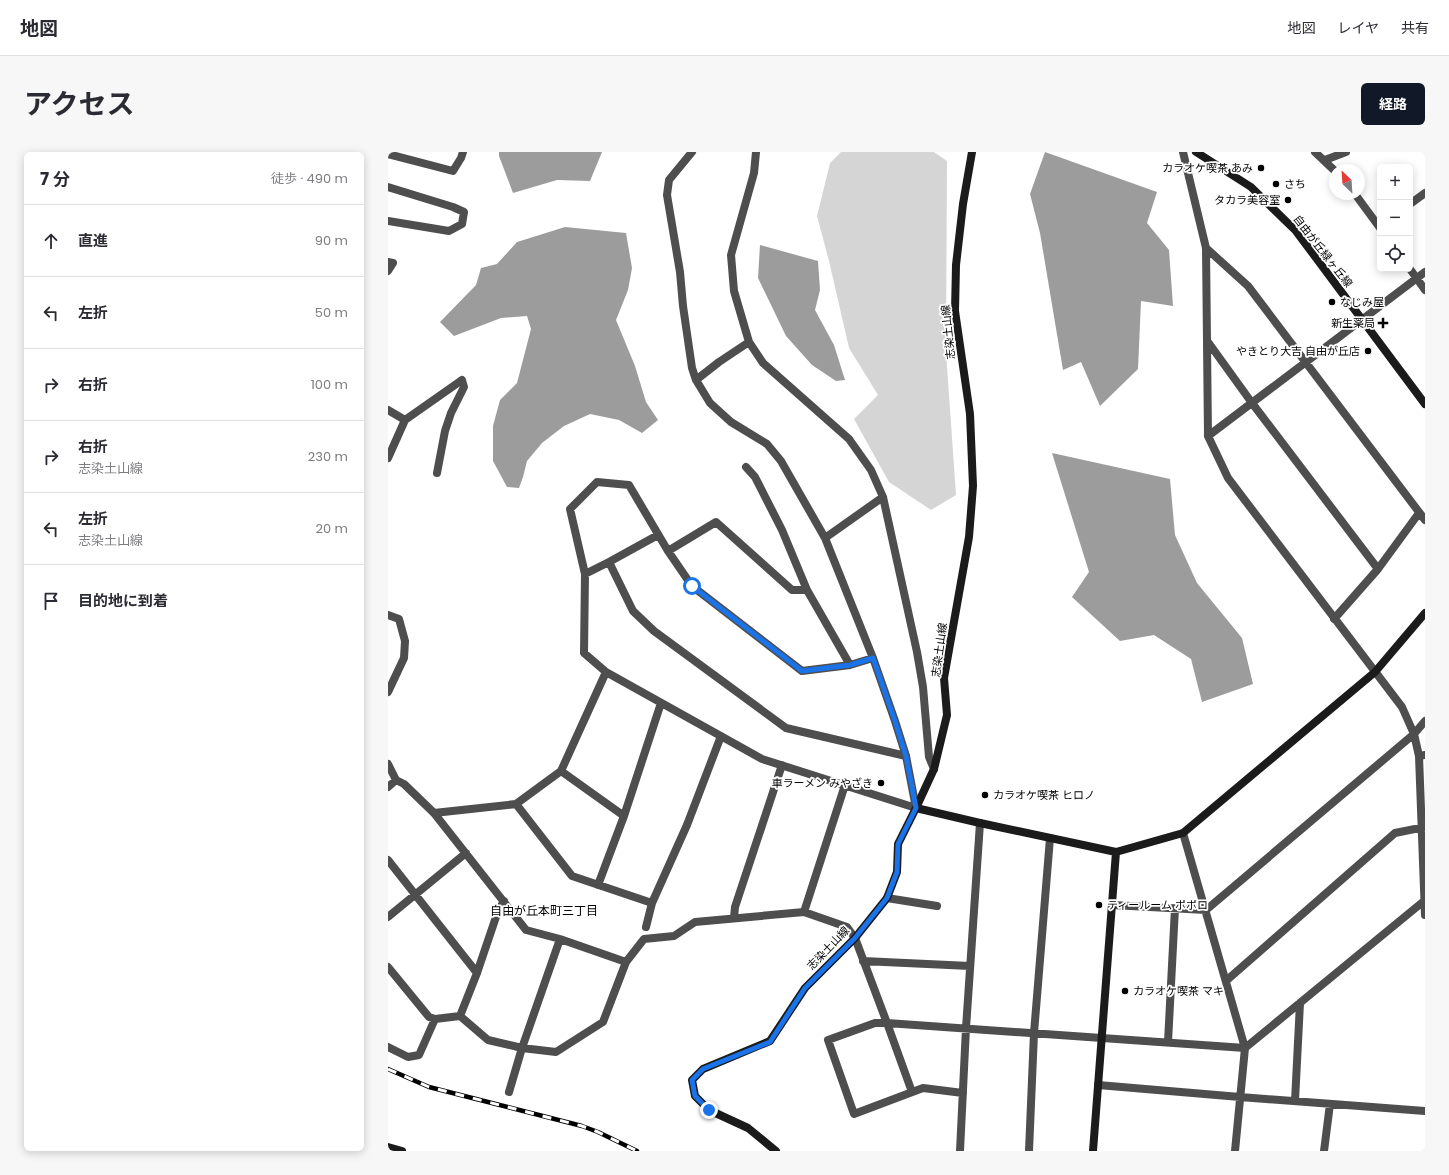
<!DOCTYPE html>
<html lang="ja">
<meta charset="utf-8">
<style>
:root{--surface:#fff;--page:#f7f7f7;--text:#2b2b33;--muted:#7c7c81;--line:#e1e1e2;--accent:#111827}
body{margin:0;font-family:Poppins,"Noto Sans JP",sans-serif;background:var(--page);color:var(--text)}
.controls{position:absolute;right:12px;top:12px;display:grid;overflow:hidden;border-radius:6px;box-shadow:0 2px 10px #0003}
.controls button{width:36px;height:36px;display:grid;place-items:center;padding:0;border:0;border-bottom:1px solid var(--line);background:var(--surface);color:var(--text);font:20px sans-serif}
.compass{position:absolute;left:941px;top:12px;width:36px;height:36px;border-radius:50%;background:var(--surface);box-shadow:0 2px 10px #0003;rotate:335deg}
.stop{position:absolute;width:12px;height:12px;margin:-9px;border:3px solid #1a73e8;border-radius:50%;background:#fff}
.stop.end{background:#1a73e8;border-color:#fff;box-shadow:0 1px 4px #0008}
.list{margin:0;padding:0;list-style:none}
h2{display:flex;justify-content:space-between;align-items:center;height:52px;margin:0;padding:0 16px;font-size:17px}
h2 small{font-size:13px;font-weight:400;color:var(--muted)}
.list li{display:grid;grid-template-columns:26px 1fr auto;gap:12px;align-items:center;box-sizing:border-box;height:72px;padding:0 16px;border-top:1px solid var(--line)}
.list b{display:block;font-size:15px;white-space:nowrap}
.list p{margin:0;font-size:13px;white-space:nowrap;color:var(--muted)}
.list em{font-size:13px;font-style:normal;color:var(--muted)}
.icon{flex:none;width:22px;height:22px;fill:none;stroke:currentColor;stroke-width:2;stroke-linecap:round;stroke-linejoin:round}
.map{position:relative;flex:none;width:1037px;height:999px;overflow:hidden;border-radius:6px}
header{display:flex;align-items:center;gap:24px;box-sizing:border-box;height:56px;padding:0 20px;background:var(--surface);border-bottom:1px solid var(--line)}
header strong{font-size:19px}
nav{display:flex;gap:22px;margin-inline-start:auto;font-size:14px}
.intro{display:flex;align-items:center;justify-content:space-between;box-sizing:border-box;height:96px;padding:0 24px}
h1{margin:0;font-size:28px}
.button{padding:10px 18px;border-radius:6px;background:var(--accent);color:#fff;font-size:14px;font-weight:700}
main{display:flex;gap:24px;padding:0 24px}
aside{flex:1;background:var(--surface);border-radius:6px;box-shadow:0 2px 10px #0003}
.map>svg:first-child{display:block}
.green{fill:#d5d5d5}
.water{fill:#9c9c9c}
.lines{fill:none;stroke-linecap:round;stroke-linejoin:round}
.street{stroke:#4e4e4e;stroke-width:8}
.secondary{stroke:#1b1b1b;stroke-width:8}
.rail-casing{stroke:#000;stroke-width:4.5}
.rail{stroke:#fff;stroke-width:3;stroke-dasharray:9;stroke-linecap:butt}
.route{stroke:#1a73e8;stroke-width:5}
.poi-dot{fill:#000;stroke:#fff;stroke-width:1.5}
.labels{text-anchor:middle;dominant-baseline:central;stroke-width:3.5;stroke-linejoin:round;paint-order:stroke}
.poi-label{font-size:11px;fill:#000;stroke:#fff;text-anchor:end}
.street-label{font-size:11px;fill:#000;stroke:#fff}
.neighbourhood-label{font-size:12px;fill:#000;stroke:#fff}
</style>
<header>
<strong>地図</strong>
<nav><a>地図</a><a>レイヤ</a><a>共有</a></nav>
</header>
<div class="intro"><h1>アクセス</h1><a class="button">経路</a></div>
<main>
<aside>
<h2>7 分<small>徒歩 · 490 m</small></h2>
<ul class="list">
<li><svg class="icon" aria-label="ahead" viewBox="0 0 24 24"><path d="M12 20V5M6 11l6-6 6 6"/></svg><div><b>直進</b></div><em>90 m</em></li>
<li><svg class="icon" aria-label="left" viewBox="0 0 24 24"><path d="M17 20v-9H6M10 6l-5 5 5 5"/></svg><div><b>左折</b></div><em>50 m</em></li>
<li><svg class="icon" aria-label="right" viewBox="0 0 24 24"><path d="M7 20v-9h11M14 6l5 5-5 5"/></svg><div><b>右折</b></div><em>100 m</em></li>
<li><svg class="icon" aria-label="right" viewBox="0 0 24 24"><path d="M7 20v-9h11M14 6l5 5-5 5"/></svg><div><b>右折</b><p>志染土山線</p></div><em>230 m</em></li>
<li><svg class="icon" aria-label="left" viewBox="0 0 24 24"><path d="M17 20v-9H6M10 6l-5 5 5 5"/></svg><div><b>左折</b><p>志染土山線</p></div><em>20 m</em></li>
<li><svg class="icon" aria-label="arrive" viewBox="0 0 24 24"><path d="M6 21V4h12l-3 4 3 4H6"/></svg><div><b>目的地に到着</b></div></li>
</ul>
</aside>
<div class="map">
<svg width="1037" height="999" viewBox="0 0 1037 999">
<rect width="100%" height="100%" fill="#fff"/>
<path class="green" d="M 453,0 L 546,0 L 559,9 L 558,200 L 568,343 L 543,358 L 501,330 L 466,267 L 490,243 L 461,196 L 441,109 L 429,64 L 442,11 Z"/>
<path class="water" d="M 111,0 L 214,0 L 202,29 L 169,28 L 125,41 L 111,4 Z
M 657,0 L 769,40 L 759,71 L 781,98 L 785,154 L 753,149 L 750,217 L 712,254 L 693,210 L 675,218 L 652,81 L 642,42 Z
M 177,75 L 238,81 L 244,116 L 240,138 L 228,168 L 247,214 L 258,250 L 270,268 L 254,281 L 231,268 L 202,262 L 176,274 L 154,291 L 139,309 L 135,325 L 131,336 L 119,335 L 105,309 L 105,274 L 112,248 L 129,231 L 143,177 L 139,164 L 113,166 L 66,184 L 52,170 L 88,133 L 93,116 L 109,112 L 129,90 Z
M 372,93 L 430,109 L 432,138 L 427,158 L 446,193 L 457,228 L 448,229 L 424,213 L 398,184 L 370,126 Z
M 664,301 L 782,327 L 787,383 L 809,431 L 854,486 L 865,532 L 814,550 L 803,507 L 766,483 L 732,489 L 684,445 L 701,420 Z"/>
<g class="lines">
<path class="street" d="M 304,0 L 281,28 L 279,43 L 292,120 L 295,154 L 304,216 L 308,228 L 322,251 L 343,270 L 379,292 L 393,309 L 437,386 L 485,506 L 507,569 L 518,604 L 528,656 L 374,607 L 218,520 L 196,501 L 197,422 L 182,357 L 209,330 L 241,333 L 280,399 L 304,434 L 414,519 L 462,513 L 485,506
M 368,0 L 366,21 L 343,103 L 346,139 L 361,190 L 375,211 L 461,287 L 483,318 L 495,345 L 529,500 L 535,535 L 541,605 L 546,617
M 795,0 L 818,96 L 820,284 L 840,326 L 1014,555 L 1026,582 L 1031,604 L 1037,603
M 927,0 L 947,19
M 0,2 L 65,19 L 73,6 L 75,0
M 937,8 L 958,0
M 0,35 L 65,55 L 76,60 L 74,72 L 61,79 L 0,69
M 967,42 L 992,76
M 1022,52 L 1037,41
M 818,96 L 860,134 L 1037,368
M 0,110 L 5,111 L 0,119
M 1022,117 L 1037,138
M 820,190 L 864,251 L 990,417
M 308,228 L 331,210 L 361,190
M 0,258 L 17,268 L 0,306
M 17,268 L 74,228 L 76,235 L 63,261 L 57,279 L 49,321
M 820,284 L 1037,120
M 358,315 L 367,325 L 394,378 L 419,438 L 462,513
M 437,386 L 495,345
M 280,399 L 328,370 L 404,438 L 419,438
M 221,410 L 245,459 L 266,479 L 398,576 L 518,604
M 197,422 L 221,410 L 270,383
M 0,463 L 11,467 L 17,489 L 16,506 L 0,540
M 946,467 L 990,417 L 1031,361
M 1031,604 L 1037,763
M 0,612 L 8,628 L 16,632 L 46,661 L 138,778 L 172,787 L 238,810
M 173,619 L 236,664
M 0,635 L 8,628
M 128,652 L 184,724 L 264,751 L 299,673 L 333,584
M 46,661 L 128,652 L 173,619 L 218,520
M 795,681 L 857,896 L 847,999
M 0,708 L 89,821
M 210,733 L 236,664 L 273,551
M 499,746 L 549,754
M 724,753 L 818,758 L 1026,582 L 1037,569
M 416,760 L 457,633
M 0,765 L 78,701
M 346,766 L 347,755 L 394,613
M 258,775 L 264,751
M 475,809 L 582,814
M 0,815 L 41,865 L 47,867 L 72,864 L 100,888 L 134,896 L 168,900 L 215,870 L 238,810 L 256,787 L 286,784 L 307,770 L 416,760 L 459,775 L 467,786 L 499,871 L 857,896 L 1036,749
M 839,828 L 1007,681 L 1037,675
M 72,864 L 89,821 L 110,759 L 116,749
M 780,890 L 787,756
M 0,895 L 20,905 L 31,903 L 47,867
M 710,933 L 852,945 L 1037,959
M 121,940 L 134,896 L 172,787
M 524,940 L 499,871 L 487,871 L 440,888 L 466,962 L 535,936 L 575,941
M 907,949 L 912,851
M 572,999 L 578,876 L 592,671
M 641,999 L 646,881 L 662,686
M 936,999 L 942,952"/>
<path class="secondary" d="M 808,0 L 863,35 L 908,79 L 1037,252
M 528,656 L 592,671 L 728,700 L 795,681 L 987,520 L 1037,461
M 0,995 L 14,999
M 388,999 L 360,976 L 321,958 L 307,944 L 304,928 L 315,917 L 382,889 L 417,836 L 467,786 L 499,746 L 509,720 L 510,692 L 528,656 L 546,617 L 559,563 L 556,526 L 581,385 L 585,334 L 582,262 L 567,159 L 568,113 L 575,52 L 584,0
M 705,999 L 728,700"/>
<g class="rail-casing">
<path id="rail" d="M 0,917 L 41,935 L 194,974 L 210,980 L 249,999"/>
</g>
<use href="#rail" class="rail"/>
</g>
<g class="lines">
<path class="route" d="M 304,434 L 414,519 L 462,513 L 485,506 L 507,569 L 518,604 L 528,656 L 510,692 L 509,720 L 499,746 L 467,786 L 417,836 L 382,890 L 315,917 L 304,928 L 307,944 L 321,958"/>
</g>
<g class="poi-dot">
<circle cx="873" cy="16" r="4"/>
<circle cx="888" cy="32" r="4"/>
<circle cx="900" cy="48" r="4"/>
<circle cx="944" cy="150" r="4"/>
<path d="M993 165h4v4h4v4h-4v4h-4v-4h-4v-4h4z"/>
<circle cx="980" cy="199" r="4"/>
<circle cx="493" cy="631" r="4"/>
<circle cx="597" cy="643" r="4"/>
<circle cx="711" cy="753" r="4"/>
<circle cx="737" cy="839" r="4"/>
</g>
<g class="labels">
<g class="poi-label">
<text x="865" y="16">カラオケ喫茶 あみ</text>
<text x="896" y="32" text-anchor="start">さち</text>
<text x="892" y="48">タカラ美容室</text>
<text x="952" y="150" text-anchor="start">なじみ屋</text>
<text x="987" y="171">新生薬局</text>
<text x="972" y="199">やきとり大吉 自由が丘店</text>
<text x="485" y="631">車ラーメン みやざき</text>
<text x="605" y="643" text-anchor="start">カラオケ喫茶 ヒロノ</text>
<text x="719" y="753" text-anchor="start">ティールーム ポポロ</text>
<text x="745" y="839" text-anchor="start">カラオケ喫茶 マキ</text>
</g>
<g class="street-label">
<text transform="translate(935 99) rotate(52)">自由が丘緑ヶ丘線</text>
<text transform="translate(560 180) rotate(-96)">志染土山線</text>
<text transform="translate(551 498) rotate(-82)">志染土山線</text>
<text transform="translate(440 796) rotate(-46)">志染土山線</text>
</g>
<g class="neighbourhood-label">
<text x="156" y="758">自由が丘本町三丁目</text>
</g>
</g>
</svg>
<div class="controls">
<button>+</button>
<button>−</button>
<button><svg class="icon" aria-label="locate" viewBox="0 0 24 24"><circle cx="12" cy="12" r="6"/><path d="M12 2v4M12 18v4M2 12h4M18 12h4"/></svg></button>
</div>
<svg class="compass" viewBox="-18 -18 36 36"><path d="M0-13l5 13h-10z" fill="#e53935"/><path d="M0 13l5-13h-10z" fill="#7c7c81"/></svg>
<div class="stop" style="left:304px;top:434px"></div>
<div class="stop end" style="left:321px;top:958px"></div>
</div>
</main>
